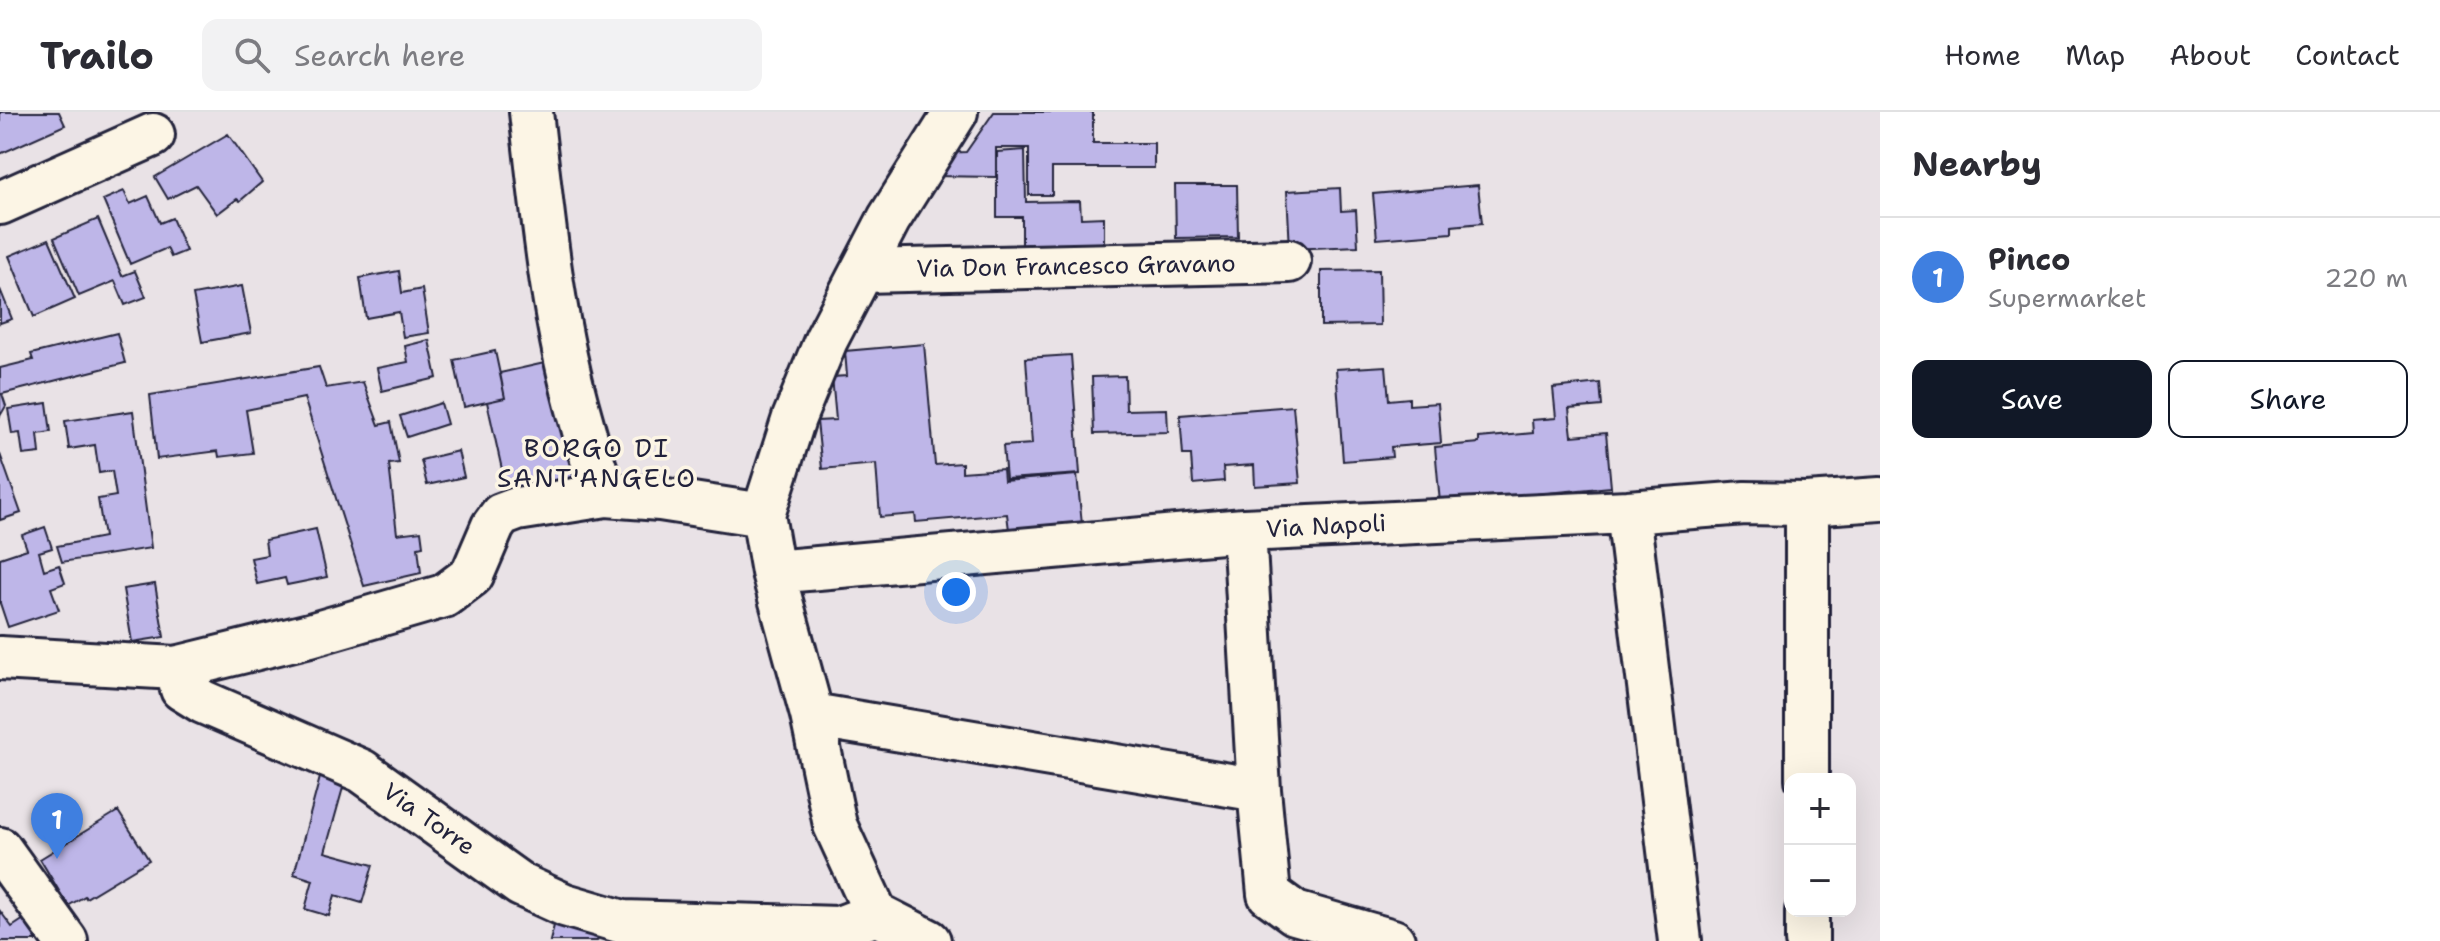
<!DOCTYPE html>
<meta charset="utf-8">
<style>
:root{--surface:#fff;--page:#f2f2f3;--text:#2b2b33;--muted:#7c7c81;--line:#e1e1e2;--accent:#111827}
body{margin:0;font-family:"Shantell Sans",sans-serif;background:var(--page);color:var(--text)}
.controls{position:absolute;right:24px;bottom:24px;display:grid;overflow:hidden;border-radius:16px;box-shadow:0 8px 32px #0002}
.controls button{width:72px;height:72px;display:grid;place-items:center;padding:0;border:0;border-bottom:2px solid var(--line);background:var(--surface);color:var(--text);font:40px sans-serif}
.you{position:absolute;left:956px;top:480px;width:28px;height:28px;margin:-20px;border:6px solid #fff;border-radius:50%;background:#1a73e8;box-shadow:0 0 0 12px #1a73e833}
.badge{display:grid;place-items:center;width:52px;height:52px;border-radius:50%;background:var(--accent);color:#fff;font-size:26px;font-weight:700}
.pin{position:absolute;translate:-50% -66px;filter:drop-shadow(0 2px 4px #0008)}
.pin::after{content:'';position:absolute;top:42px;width:28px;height:24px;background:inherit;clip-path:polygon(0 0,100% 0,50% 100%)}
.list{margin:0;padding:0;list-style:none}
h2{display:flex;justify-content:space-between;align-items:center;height:104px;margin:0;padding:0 32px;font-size:34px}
h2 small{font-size:26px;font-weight:400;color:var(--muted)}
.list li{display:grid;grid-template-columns:52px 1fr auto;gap:24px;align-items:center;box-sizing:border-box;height:120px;padding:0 32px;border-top:2px solid var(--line)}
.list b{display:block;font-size:30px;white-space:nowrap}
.list p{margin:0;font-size:26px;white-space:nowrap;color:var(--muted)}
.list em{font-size:26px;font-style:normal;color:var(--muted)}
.actions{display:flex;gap:16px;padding:24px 32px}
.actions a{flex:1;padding:18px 0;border:2px solid var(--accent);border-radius:16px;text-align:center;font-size:28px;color:var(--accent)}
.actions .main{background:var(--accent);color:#fff}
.icon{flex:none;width:44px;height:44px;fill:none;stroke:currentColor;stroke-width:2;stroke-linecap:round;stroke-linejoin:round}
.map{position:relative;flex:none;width:1880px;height:829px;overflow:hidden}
header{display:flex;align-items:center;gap:48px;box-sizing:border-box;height:112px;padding:0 40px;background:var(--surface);border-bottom:2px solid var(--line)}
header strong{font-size:38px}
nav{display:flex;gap:44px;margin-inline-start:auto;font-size:28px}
.search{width:560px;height:72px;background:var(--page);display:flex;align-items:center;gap:20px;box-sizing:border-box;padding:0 28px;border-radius:16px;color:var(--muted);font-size:30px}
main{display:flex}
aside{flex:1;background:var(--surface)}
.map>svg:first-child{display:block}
.building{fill:#beb6e8;stroke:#22223b;stroke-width:2}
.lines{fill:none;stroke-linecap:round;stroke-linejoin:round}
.minor-casing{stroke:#22223b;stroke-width:48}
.minor{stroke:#fcf5e5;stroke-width:42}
.labels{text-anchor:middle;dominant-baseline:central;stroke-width:7;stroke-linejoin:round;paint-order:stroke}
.street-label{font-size:24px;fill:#22223b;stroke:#fcf5e5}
.neighbourhood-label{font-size:26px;letter-spacing:2px;fill:#22223b;stroke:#fcf5e5}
</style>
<header>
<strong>Trailo</strong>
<div class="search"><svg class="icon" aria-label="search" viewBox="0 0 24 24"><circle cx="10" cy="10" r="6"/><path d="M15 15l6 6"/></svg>Search here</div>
<nav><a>Home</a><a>Map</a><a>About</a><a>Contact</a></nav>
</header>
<main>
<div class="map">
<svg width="1880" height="829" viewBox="0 0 1880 829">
<rect width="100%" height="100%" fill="#e9e2e6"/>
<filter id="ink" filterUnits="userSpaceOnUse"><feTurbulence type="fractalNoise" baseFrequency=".0125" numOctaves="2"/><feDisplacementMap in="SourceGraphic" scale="16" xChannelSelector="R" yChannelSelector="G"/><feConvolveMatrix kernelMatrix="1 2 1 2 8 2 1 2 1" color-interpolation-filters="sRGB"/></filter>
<g filter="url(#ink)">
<path class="building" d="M 0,0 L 59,0 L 65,13 L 0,42 Z
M 994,0 L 1093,0 L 1093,31 L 1154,31 L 1154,56 L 1052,56 L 1052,83 L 1029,83 L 1029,36 L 996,36 L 996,65 L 934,64 L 944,41 L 966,40 Z
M 228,22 L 262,70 L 240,89 L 237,87 L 217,102 L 196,73 L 168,87 L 155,65 Z
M 1025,38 L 1026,90 L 1080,89 L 1081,106 L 1104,105 L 1104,145 L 1022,138 L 1022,105 L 997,105 L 997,40 Z
M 1175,73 L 1237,73 L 1238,125 L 1176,126 Z
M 1478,73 L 1482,111 L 1452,114 L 1452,121 L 1377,127 L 1373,82 Z
M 1340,76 L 1341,99 L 1356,98 L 1358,134 L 1290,137 L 1287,79 Z
M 124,79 L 130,92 L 148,84 L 160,111 L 172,106 L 186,139 L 171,145 L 167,136 L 130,152 L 103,88 Z
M 98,107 L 122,164 L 135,159 L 146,185 L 125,193 L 115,169 L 79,184 L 54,126 Z
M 49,127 L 75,187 L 34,205 L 9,144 Z
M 1379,158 L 1380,213 L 1321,214 L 1321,159 Z
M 399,159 L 402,181 L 422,177 L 429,221 L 403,225 L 399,200 L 366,206 L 360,166 Z
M 242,174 L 251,221 L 202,230 L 193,183 Z
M 0,177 L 12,207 L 0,211 Z
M 117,221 L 125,251 L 2,282 L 6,294 L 0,304 L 0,256 L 33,248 L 31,242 Z
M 429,228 L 437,266 L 382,279 L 377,256 L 408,250 L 405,234 Z
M 924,232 L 935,353 L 962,351 L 962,360 L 1003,357 L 1004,369 L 1077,363 L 1082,412 L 1009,418 L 1007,402 L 916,410 L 915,402 L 880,405 L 876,352 L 822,357 L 817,309 L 836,308 L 832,265 L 847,264 L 845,239 Z
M 495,239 L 505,286 L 464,295 L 454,248 Z
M 1071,243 L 1080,362 L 1006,367 L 1003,334 L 1032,332 L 1026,246 Z
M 549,250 L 574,365 L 507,380 L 487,290 L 505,286 L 500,261 Z
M 1386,254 L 1389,288 L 1409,286 L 1409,293 L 1438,291 L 1441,331 L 1391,335 L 1392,345 L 1343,349 L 1336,257 Z
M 319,255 L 326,276 L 363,270 L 379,313 L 391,310 L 399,351 L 389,352 L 397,422 L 421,419 L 423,434 L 418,435 L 421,461 L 364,474 L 304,286 L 246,298 L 253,341 L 219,345 L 218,339 L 157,347 L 150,283 Z
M 1125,264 L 1126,298 L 1167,297 L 1168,320 L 1094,322 L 1092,265 Z
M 1600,271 L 1602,294 L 1569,297 L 1572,324 L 1606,321 L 1611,375 L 1440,391 L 1435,335 L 1479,331 L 1479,326 L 1533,321 L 1532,308 L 1556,306 L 1553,276 Z
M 47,291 L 51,320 L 38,322 L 40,341 L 23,343 L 20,321 L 12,322 L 8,297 Z
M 441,291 L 447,312 L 407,325 L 400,304 Z
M 1293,294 L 1300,371 L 1255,374 L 1254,353 L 1223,355 L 1224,369 L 1193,372 L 1191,343 L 1183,343 L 1180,303 Z
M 133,299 L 151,436 L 62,450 L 57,434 L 104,425 L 98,387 L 116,384 L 112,359 L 99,361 L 95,333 L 69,337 L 65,309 Z
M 458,339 L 464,365 L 427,373 L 421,348 Z
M 0,342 L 21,401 L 0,408 Z
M 45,415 L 52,436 L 39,440 L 44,458 L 59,453 L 65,471 L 51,476 L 59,498 L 8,515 L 0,491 L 0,446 L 27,437 L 22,423 Z
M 316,417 L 327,465 L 287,473 L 285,466 L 257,472 L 251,446 L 267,443 L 265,428 Z
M 155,472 L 164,525 L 132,530 L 123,477 Z
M 322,658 L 346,665 L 325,740 L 373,753 L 362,791 L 335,783 L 329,804 L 305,797 L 313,768 L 294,762 Z
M 118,699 L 149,748 L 86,786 L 85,784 L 68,794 L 40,747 Z
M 0,799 L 12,815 L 24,807 L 40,829 L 0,829 Z
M 555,810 L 600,818 L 597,829 L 550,829 Z"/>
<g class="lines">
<g class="minor-casing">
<path id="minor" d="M 531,0 C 543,104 552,207 581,308 C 588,333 594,359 606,383
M 0,91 L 153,23
M 862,159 L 1289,149
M 1628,400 L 1680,829
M 773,460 L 1244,418 L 1628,400 L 1745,391 L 1807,392 L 1880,387
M 0,546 L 176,556 L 310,523 L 444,484 L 472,463 L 493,414 L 501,403 L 517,397 L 606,383 L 660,387 L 763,403
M 176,556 L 182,577 L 203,590 L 362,659 L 521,773 L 565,793 L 623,810 L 839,816 L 876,802
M 812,603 L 1259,678 L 1244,418
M 1807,667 L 1807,392
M 1259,678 L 1269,782 L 1295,801 L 1393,829
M 0,737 L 66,829
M 876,802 L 835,713 L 812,603 L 773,460 L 763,403 L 794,306 L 826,228 L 889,107 L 956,0
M 876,802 L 929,829
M 1807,829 L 1807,799"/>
</g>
<use href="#minor" class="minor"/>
</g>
</g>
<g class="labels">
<g class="street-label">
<text transform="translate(1076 154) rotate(-1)">Via Don Francesco Gravano</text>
<text transform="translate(1326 414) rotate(-3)">Via Napoli</text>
<text transform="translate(429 707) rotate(35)">Via Torre</text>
</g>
<g class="neighbourhood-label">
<text x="597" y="335">BORGO DI<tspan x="597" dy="30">SANT'ANGELO</tspan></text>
</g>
</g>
</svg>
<div class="controls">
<button>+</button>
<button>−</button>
</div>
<div class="you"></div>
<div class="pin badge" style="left:57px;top:747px;background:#3f7fe0">1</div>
</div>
<aside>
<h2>Nearby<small></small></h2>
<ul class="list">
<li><span class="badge" style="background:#3f7fe0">1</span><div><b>Pinco</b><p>Supermarket</p></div><em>220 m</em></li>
</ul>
<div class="actions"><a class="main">Save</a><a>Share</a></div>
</aside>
</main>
